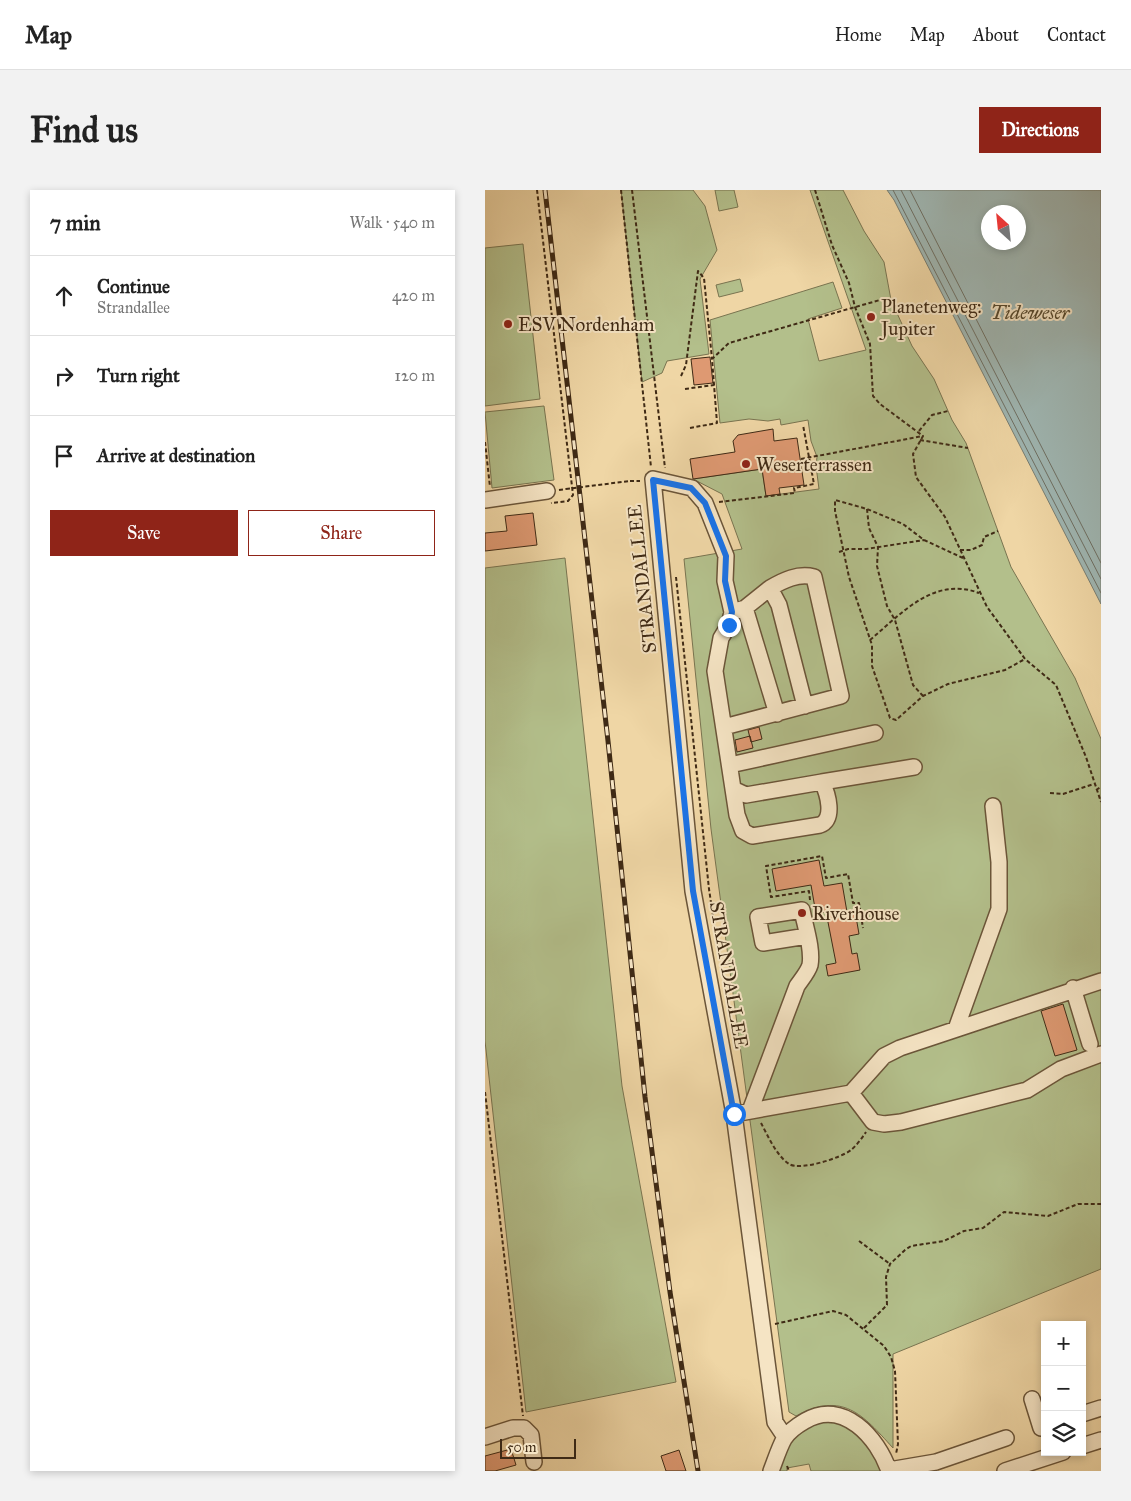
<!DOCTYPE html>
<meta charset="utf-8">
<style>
:root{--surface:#fff;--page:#f2f2f2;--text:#222;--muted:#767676;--line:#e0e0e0;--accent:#8f2418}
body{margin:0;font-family:"IM FELL Great Primer",serif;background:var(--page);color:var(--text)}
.controls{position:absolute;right:15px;bottom:15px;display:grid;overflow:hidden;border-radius:0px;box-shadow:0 2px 8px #0003}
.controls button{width:45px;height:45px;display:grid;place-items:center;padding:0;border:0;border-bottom:1px solid var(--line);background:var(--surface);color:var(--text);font:25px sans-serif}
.compass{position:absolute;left:496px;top:15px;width:45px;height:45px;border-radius:50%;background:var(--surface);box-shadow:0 2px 8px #0003;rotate:333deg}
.scale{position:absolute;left:15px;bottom:12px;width:76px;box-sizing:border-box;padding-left:5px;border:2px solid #3f2a15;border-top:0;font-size:14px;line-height:18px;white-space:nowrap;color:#3f2a15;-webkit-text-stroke:4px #f5e4c4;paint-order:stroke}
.stop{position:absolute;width:15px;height:15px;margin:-11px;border:4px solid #1a73e8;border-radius:50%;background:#fff}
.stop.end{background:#1a73e8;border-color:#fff;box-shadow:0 1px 5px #0008}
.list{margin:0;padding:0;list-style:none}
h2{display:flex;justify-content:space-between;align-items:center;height:65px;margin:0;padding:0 20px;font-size:21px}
h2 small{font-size:16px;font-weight:400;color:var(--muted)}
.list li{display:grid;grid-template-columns:32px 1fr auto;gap:15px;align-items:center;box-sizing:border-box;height:80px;padding:0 20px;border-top:1px solid var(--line)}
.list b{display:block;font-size:19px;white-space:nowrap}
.list p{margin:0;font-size:16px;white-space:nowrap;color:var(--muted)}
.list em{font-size:16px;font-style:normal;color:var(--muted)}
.actions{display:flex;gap:10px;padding:15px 20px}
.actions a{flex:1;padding:11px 0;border:1px solid var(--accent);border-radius:0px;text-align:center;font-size:18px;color:var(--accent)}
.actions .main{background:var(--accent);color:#fff}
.icon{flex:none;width:28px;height:28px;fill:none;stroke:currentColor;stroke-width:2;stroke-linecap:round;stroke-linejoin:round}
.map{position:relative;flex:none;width:616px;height:1281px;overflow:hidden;border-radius:0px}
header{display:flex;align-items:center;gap:30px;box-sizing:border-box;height:70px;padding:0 25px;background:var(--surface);border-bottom:1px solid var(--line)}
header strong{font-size:24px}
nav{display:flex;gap:28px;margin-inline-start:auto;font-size:18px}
.intro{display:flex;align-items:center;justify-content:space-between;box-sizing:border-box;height:120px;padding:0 30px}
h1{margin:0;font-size:35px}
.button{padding:12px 22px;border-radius:0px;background:var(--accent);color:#fff;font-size:18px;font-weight:700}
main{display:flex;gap:30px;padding:0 30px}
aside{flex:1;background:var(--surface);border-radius:0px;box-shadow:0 2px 8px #0003}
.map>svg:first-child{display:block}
.green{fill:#b3bf8b;stroke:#797450}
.water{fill:#9fb6b2;stroke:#797e73;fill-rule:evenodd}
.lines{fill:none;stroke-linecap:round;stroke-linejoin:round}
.shore{stroke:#6f7064;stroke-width:1}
.building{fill:#de9972;stroke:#3f2a15}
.minor-casing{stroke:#6b5539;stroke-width:18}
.path{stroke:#3f2a15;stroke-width:2;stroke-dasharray:4 2.5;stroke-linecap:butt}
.minor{stroke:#f5e4c4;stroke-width:15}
.rail-casing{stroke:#3f2a15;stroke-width:5}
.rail{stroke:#f5e4c4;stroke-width:3;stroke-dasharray:9;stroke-linecap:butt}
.path-bridge{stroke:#3f2a15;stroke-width:2;stroke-dasharray:4 2.5;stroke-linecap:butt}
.route{stroke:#1a73e8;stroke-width:6}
.poi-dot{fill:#8f2418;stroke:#f5e4c4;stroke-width:2}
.labels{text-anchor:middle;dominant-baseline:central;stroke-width:4;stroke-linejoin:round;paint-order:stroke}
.poi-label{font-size:19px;fill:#3f2a15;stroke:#f5e4c4;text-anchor:start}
.park-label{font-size:19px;font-style:italic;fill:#56482d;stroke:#f5e4c4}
.street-label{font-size:19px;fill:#3f2a15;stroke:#f5e4c4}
</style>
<header>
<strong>Map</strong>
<nav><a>Home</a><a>Map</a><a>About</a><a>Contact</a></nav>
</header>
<div class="intro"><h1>Find us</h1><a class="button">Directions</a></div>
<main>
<aside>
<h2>7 min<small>Walk · 540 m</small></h2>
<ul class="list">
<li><svg class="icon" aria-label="ahead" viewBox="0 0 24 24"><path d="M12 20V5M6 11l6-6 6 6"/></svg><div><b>Continue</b><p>Strandallee</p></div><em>420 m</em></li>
<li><svg class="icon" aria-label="right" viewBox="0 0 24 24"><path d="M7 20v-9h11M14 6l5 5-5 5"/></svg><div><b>Turn right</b></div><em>120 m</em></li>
<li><svg class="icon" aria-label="arrive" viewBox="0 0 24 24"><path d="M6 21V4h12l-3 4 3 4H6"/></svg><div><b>Arrive at destination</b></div></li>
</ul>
<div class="actions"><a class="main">Save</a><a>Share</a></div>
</aside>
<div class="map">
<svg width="616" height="1281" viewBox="0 0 616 1281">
<rect width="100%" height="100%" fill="#efd6a5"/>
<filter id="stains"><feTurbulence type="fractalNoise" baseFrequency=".004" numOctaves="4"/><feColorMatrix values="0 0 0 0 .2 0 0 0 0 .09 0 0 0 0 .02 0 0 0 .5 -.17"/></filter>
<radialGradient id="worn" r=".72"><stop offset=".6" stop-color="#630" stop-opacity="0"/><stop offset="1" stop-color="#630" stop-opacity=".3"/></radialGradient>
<path class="green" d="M 136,0 L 208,0 L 220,16 L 232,60 L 215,89 L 224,164 L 182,171 L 177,183 L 157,192 Z
M 230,0 L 249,0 L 253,17 L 234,21 Z
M 325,0 L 358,0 L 379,41 L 399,72 L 406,110 L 427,156 L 449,189 L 467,230 L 481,253 L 526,377 L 590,488 L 616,549 L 616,1079 L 408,1164 L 408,1258 C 377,1224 358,1201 311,1226 L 304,1222 L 226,639 L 199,369 L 257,359 L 237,304 L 208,289 L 277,279 L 281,306 L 334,299 L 331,276 L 332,267 L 326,251 L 323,230 L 296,235 L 295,229 L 283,231 L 264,229 L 235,233 L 225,130 L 348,92 L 357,118 L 323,129 L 334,171 L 381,160 Z
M 38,54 L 55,209 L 0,216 L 0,58 Z
M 255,89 L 258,101 L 234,107 L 231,95 Z
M 59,216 L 69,290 L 7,298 L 0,222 Z
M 80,368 L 137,896 L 191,1192 L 41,1222 L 0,851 L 0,378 Z
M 330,1232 L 355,1232 L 385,1254 L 397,1281 L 326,1281 L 324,1274 L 302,1278 L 302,1281 L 292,1281 L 303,1256 L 314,1244 L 312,1242 Z"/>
<path class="water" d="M 402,0 L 616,0 L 616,414 L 409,10 ZM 503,22 L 534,22 L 534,52 L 503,52 Z"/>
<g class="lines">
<path class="shore" d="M 408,0 L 616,403
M 416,0 L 616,389
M 425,0 L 616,373"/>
</g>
<path class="building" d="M 225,167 L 228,193 L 209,195 L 206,169 Z
M 288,239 L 289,251 L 312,248 L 319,295 L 294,298 L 295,304 L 281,306 L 277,279 L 208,289 L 205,269 L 250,262 L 248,251 L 253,245 Z
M 48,323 L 52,355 L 0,361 L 0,343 L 22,341 L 20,326 Z
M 274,537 L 277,549 L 266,552 L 263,540 Z
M 265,546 L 268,558 L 252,562 L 250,550 Z
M 334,670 L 339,696 L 357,693 L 362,722 L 370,721 L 374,744 L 364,746 L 367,764 L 372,763 L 375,780 L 343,786 L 341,775 L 351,773 L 341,722 L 331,724 L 326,695 L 291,701 L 287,679 Z
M 578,814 L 592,860 L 570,866 L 556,821 Z
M 26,1259 L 31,1275 L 10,1281 L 0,1281 L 0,1266 Z
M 194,1260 L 201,1281 L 181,1281 L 176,1266 Z"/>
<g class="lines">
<g class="minor-casing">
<path id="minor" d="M 0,310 L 62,301
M 260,418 L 292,524
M 247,422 L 260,418 L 285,398 L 294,415 L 320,516
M 239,537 L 356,506 L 329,387 C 313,383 299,390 285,398
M 245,575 L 390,543
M 337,592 L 429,577
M 248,599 L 261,605 L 337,592 C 343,604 350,629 335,635 L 267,646 L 258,641 L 252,625 L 230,481 L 236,448 L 244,435 L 247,422 L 240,391 L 241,366 L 220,313 L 207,298 L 168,289 L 208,701 L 249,924 L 290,1232 L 300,1247
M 588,798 L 605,854
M 471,839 L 514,719 L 514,672 L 508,616
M 366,903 L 388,932 L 399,934 L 416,932 L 542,900 L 576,879 L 616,864
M 265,921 L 312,796 C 316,790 323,782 325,775 C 328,759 320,736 317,720 L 273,727 L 278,753 L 322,746
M 249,924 L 366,903 L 399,866 L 415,858 L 616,791
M 547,1209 L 556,1238 L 560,1237
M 597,1224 L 616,1218
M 0,1247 L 28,1238 L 39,1238 L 46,1245 L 49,1272
M 597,1256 L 616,1250
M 404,1280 L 451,1272 L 521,1248
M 286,1281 C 290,1271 294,1258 299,1249 C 304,1241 313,1235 320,1231 C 358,1208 393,1248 404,1281
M 520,1281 L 578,1262"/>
</g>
<path class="path" d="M 52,0 L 88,305 L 83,311 L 66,313
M 136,0 L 166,277
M 147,0 L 180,278
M 330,0 L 347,55 L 364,93 L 370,117 L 385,154 L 388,206 L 395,214 L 438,246 L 428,264 L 431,287 L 460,327 L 502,417 L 540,469 L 571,495 L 601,567 L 616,612
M 196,186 L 201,175 L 213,81 L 219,88 L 227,169
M 200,199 L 229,195
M 205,238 L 232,233 L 227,169 L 244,153 L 402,108
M 434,241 L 447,225 L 463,221
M 435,250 L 483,258
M 0,252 L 5,297
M 316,269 L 438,246
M 145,291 L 155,291
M 74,300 L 81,299
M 234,312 L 310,303 L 309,298 L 329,294 L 318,235
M 382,319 L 384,338 L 393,357 L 392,376 L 402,416 L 410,430 L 428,495 L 438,506
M 475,360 L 486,360 L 497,355 L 499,347 L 513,341
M 354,362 L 363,359 L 381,359 L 439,350
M 478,368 L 439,350 L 418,334 L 382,319 L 350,310 L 350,321 L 364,387 L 387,455 L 387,476 L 405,528 L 411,530 L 438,506 L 463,494 L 520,480 L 540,469
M 191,387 L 224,699 L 233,760
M 385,450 C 417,423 449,386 494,403
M 611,600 L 616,597
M 565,603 L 578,604 L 609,594
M 325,710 L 324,701 L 286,707 L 281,676 L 337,666 L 341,688 L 363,684 L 368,713 L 374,713 L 378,738
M 0,902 L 38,1226
M 276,933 C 283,946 291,965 304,974 C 315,981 356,968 366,960 C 372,955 377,948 381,942
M 374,1051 L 405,1074
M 290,1134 L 348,1121 L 361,1125 L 399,1156 L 406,1167 L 410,1181 L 413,1254 L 411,1264
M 379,1138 L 402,1115 L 401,1087 L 405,1074 L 420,1060 L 426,1056 L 459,1051 L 479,1041 L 498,1038 L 519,1022 L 563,1026 L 593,1014 L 616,1014
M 302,1276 L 304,1281"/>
<use href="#minor" class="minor"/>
<g class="rail-casing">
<path id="rail" d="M 60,0 L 123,551 L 160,907 L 185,1102 L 213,1281"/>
</g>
<use href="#rail" class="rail"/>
<path class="path-bridge" d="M 81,299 L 145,291"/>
</g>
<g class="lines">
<path class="route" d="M 244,435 L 247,422 L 240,391 L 241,366 L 220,313 L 206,298 L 168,290 L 208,701 L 249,924"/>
</g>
<g class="poi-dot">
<circle cx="386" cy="127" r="5"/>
<circle cx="23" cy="134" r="5"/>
<circle cx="261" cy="274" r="5"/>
<circle cx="317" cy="723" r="5"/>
</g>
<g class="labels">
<g class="poi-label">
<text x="396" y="116">Planetenweg:<tspan x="396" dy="22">Jupiter</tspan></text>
<text x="33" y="134">ESV Nordenham</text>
<text x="271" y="274">Weserterrassen</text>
<text x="327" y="723">Riverhouse</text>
</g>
<g class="park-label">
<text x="545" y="122">Tideweser</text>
</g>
<g class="street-label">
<text transform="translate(157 389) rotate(-96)">STRANDALLEE</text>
<text transform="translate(244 785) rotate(80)">STRANDALLEE</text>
</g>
</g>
<rect width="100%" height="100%" filter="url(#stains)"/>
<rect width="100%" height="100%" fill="url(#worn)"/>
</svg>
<div class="controls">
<button>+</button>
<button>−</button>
<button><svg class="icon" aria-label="layers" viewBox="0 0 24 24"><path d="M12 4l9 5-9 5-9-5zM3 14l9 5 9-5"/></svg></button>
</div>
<svg class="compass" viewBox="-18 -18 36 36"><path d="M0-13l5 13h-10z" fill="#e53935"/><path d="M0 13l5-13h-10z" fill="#767676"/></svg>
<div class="scale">50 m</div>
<div class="stop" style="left:249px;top:924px"></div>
<div class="stop end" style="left:244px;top:435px"></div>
</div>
</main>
